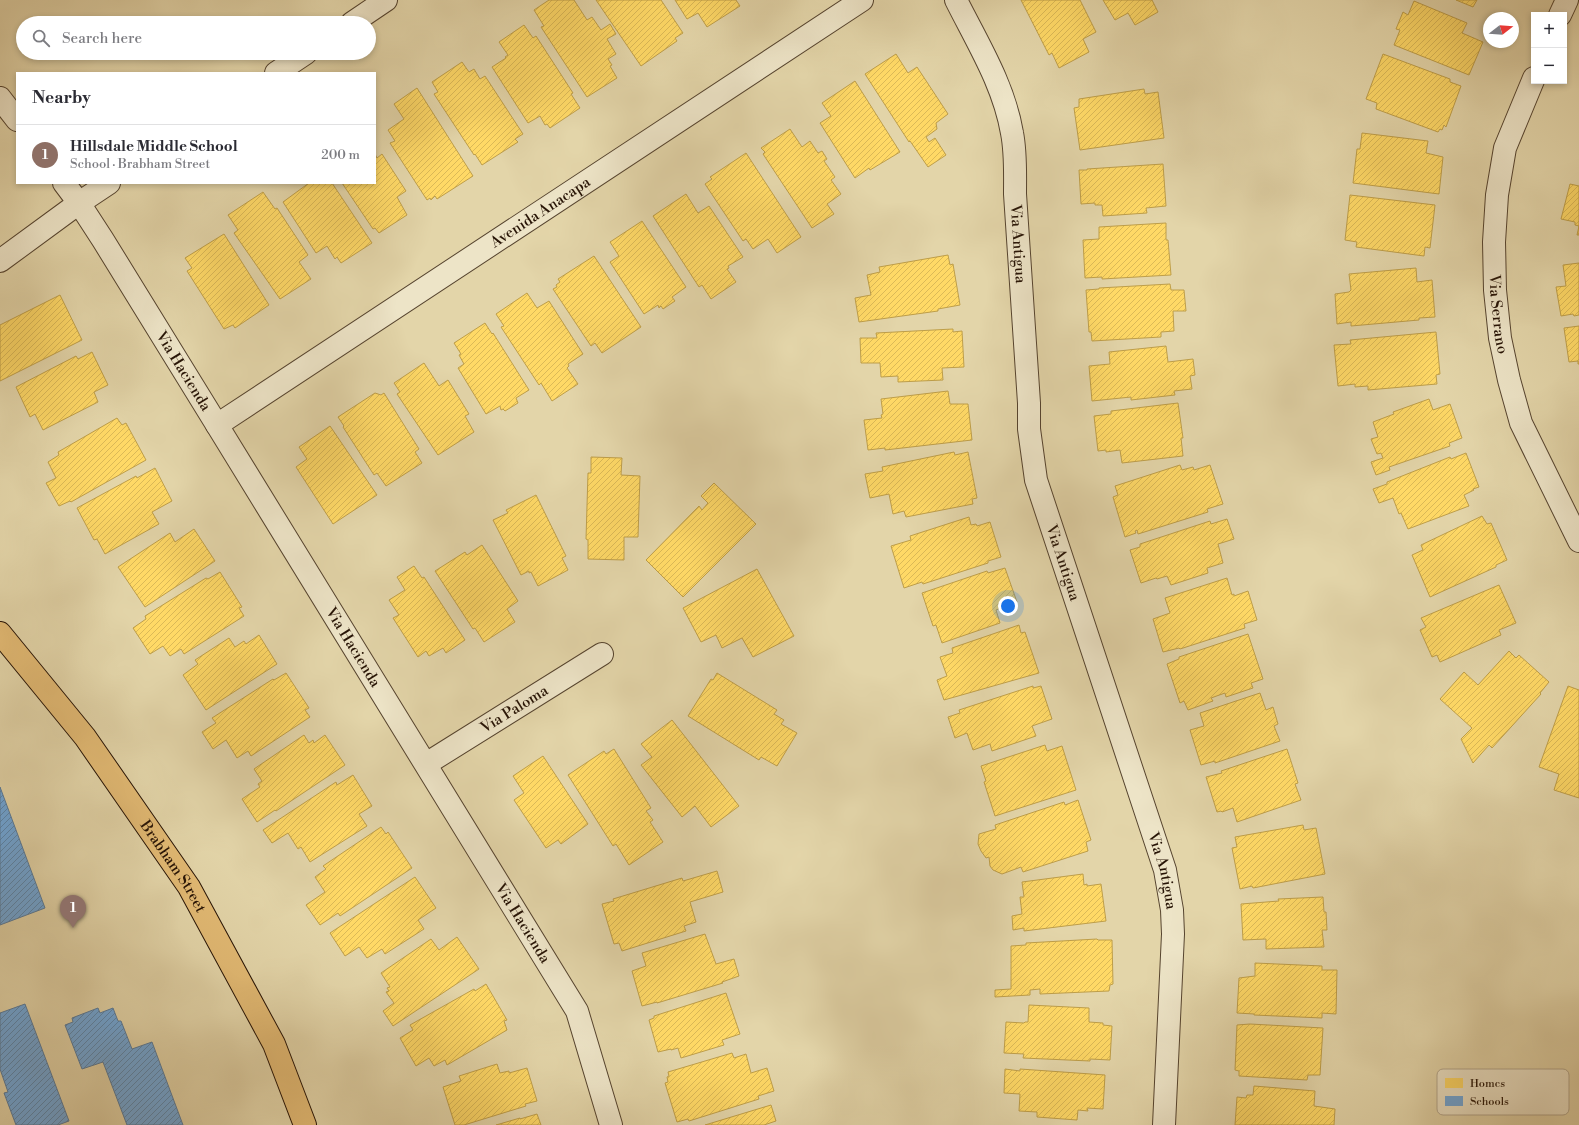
<!DOCTYPE html>
<meta charset="utf-8">
<style>
:root{--surface:#fff;--page:#f2f2f3;--text:#2b2b33;--muted:#7c7c81;--line:#e1e1e2;--accent:#0b8043}
body{margin:0;font-family:"Libre Bodoni",serif;background:var(--page);color:var(--text)}
.controls{position:absolute;right:12px;top:12px;display:grid;overflow:hidden;border-radius:0px;box-shadow:0 2px 6px #0003}
.controls button{width:36px;height:36px;display:grid;place-items:center;padding:0;border:0;border-bottom:1px solid var(--line);background:var(--surface);color:var(--text);font:20px sans-serif}
.compass{position:absolute;left:1483px;top:12px;width:36px;height:36px;border-radius:50%;background:var(--surface);box-shadow:0 2px 6px #0003;rotate:73deg}
.you{position:absolute;left:1008px;top:606px;width:14px;height:14px;margin:-10px;border:3px solid #fff;border-radius:50%;background:#1a73e8;box-shadow:0 0 0 6px #1a73e833}
.badge{display:grid;place-items:center;width:26px;height:26px;border-radius:50%;background:var(--accent);color:#fff;font-size:13px;font-weight:700}
.pin{position:absolute;translate:-50% -33px;filter:drop-shadow(0 1px 2px #0008)}
.pin::after{content:'';position:absolute;top:21px;width:14px;height:12px;background:inherit;clip-path:polygon(0 0,100% 0,50% 100%)}
.list{margin:0;padding:0;list-style:none}
h2{display:flex;justify-content:space-between;align-items:center;height:52px;margin:0;padding:0 16px;font-size:17px}
h2 small{font-size:13px;font-weight:400;color:var(--muted)}
.list li{display:grid;grid-template-columns:26px 1fr auto;gap:12px;align-items:center;box-sizing:border-box;height:60px;padding:0 16px;border-top:1px solid var(--line)}
.list b{display:block;font-size:15px;white-space:nowrap}
.list p{margin:0;font-size:13px;white-space:nowrap;color:var(--muted)}
.list em{font-size:13px;font-style:normal;color:var(--muted)}
.icon{flex:none;width:22px;height:22px;fill:none;stroke:currentColor;stroke-width:2;stroke-linecap:round;stroke-linejoin:round}
.map{position:relative;flex:none;width:1579px;height:1125px;overflow:hidden}
.search{position:absolute;background:var(--surface);box-shadow:0 2px 6px #0003;left:16px;top:16px;width:360px;height:44px;display:flex;align-items:center;gap:10px;box-sizing:border-box;padding:0 14px;border-radius:22px;color:var(--muted);font-size:15px}
.panel{position:absolute;background:var(--surface);box-shadow:0 2px 6px #0003;left:16px;top:72px;width:360px;height:112px;border-radius:0px}
.map>svg:first-child{display:block}
.homes{fill:url(#homes-hatch);stroke:#be9e49}
.schools{fill:url(#schools-hatch);stroke:#597c9c}
.lines{fill:none;stroke-linecap:round;stroke-linejoin:round}
.minor-casing{stroke:#56442f;stroke-width:24}
.major-casing{stroke:#271406;stroke-width:24}
.minor{stroke:#ede4c7;stroke-width:22}
.major{stroke:#e2ba74;stroke-width:22}
.labels{text-anchor:middle;dominant-baseline:central;stroke-width:4;stroke-linejoin:round;paint-order:stroke}
.street-label{font-size:15px;fill:#271406;stroke:#ede4c7}
.key{fill:#ede4c7;stroke:#b2a68d;stroke-width:1}
.key-label{font-size:11px;fill:#271406}
</style>
<div class="map">
<svg width="1579" height="1125" viewBox="0 0 1579 1125">
<defs>
<pattern id="homes-hatch" width="6" height="6" patternUnits="userSpaceOnUse"><rect width="6" height="6" fill="#ffd966"/><path d="M-1 1l2-2M0 6l6-6M5 7l2-2" fill="none" stroke="#dbb957"/></pattern>
<pattern id="schools-hatch" width="6" height="6" patternUnits="userSpaceOnUse"><rect width="6" height="6" fill="#6fa8dc"/><path d="M-1 1l2-2M0 6l6-6M5 7l2-2" fill="none" stroke="#5b88b0"/></pattern>
</defs>
<rect width="100%" height="100%" fill="#e3d5a9"/>
<filter id="stains"><feTurbulence type="fractalNoise" baseFrequency=".005" numOctaves="4"/><feColorMatrix values="0 0 0 0 .2 0 0 0 0 .09 0 0 0 0 .02 0 0 0 .5 -.17"/></filter>
<radialGradient id="worn" r=".72"><stop offset=".6" stop-color="#630" stop-opacity="0"/><stop offset="1" stop-color="#630" stop-opacity=".3"/></radialGradient>
<path class="homes" d="M 549,0 L 574,0 L 587,20 L 592,17 L 601,30 L 610,24 L 616,34 L 607,39 L 616,54 L 608,59 L 612,65 L 610,66 L 617,78 L 587,97 L 541,27 L 544,26 L 534,10 Z
M 596,0 L 661,0 L 683,33 L 675,38 L 677,41 L 641,66 Z
M 675,0 L 736,0 L 740,6 L 707,27 L 698,13 L 687,19 Z
M 1021,0 L 1080,0 L 1096,32 L 1083,39 L 1089,52 L 1059,68 L 1052,53 L 1049,55 Z
M 1103,0 L 1152,0 L 1158,12 L 1135,25 L 1128,13 L 1115,20 Z
M 1456,0 L 1477,0 L 1473,7 Z
M 1414,1 L 1467,23 L 1462,33 L 1483,42 L 1469,75 L 1394,45 L 1400,30 L 1396,29 L 1403,12 L 1408,15 Z
M 524,25 L 533,38 L 536,36 L 573,93 L 571,94 L 580,108 L 550,128 L 547,124 L 545,125 L 540,116 L 528,123 L 492,67 L 506,58 L 505,57 L 508,55 L 499,42 Z
M 896,54 L 908,73 L 917,67 L 948,114 L 936,123 L 937,129 L 926,137 L 929,142 L 935,138 L 946,155 L 928,167 L 910,141 L 909,142 L 865,74 Z
M 1383,54 L 1450,79 L 1450,82 L 1461,86 L 1446,127 L 1444,125 L 1442,130 L 1440,129 L 1438,132 L 1376,109 L 1377,103 L 1366,99 Z
M 462,62 L 469,72 L 474,69 L 480,79 L 485,76 L 523,134 L 515,139 L 518,142 L 482,165 L 475,154 L 474,155 L 434,94 L 438,92 L 432,82 Z
M 855,81 L 900,152 L 870,170 L 869,168 L 855,178 L 820,123 L 831,116 L 822,103 Z
M 417,88 L 473,176 L 437,199 L 435,196 L 431,200 L 430,198 L 427,200 L 390,143 L 395,141 L 388,130 L 404,119 L 394,104 Z
M 1144,89 L 1145,94 L 1158,92 L 1164,138 L 1080,150 L 1074,108 L 1079,107 L 1079,99 Z
M 790,129 L 802,147 L 810,141 L 818,153 L 822,151 L 827,159 L 824,161 L 835,177 L 831,180 L 841,194 L 827,204 L 834,214 L 812,228 L 763,154 L 765,152 L 761,148 Z
M 1362,133 L 1428,141 L 1426,153 L 1443,157 L 1439,194 L 1353,183 L 1357,149 L 1360,149 Z
M 746,153 L 801,237 L 777,253 L 768,239 L 753,249 L 746,239 L 743,241 L 705,184 L 712,179 L 710,177 Z
M 375,154 L 377,158 L 382,154 L 406,191 L 397,197 L 407,215 L 379,233 L 375,228 L 373,229 L 342,183 L 375,183 Z
M 1163,164 L 1166,206 L 1146,208 L 1147,213 L 1103,216 L 1102,205 L 1095,205 L 1095,203 L 1081,204 L 1079,170 L 1087,170 L 1087,169 Z
M 309,183 L 332,183 L 372,243 L 341,263 L 337,257 L 335,259 L 327,246 L 316,253 L 283,202 Z
M 1570,184 L 1579,186 L 1579,235 L 1577,235 L 1579,226 L 1575,225 L 1575,222 L 1561,219 Z
M 263,192 L 275,209 L 277,208 L 308,255 L 299,262 L 311,279 L 280,299 L 234,233 L 238,230 L 228,215 Z
M 686,194 L 698,213 L 709,206 L 743,257 L 728,266 L 729,268 L 727,269 L 736,282 L 711,299 L 702,285 L 699,287 L 653,216 Z
M 1350,195 L 1435,205 L 1430,248 L 1425,247 L 1424,256 L 1356,247 L 1357,242 L 1345,240 Z
M 642,221 L 686,287 L 672,297 L 675,301 L 663,309 L 661,306 L 659,308 L 658,305 L 644,314 L 610,262 L 619,256 L 610,242 Z
M 1166,223 L 1166,240 L 1168,240 L 1171,275 L 1102,279 L 1102,277 L 1085,278 L 1083,240 L 1099,239 L 1099,227 Z
M 224,234 L 269,305 L 235,328 L 233,325 L 224,329 L 187,271 L 192,268 L 185,258 Z
M 948,255 L 950,265 L 953,264 L 960,305 L 938,309 L 938,311 L 859,322 L 855,298 L 871,295 L 867,275 L 880,272 L 879,267 Z
M 594,256 L 641,327 L 602,353 L 595,343 L 591,346 L 553,289 L 557,287 L 556,285 L 560,282 L 558,279 Z
M 1579,263 L 1579,315 L 1574,316 L 1573,314 L 1561,316 L 1556,287 L 1566,286 L 1563,265 Z
M 1416,268 L 1417,282 L 1432,280 L 1435,317 L 1419,318 L 1419,320 L 1351,326 L 1351,322 L 1337,324 L 1335,294 L 1349,292 L 1351,290 L 1349,274 Z
M 1170,284 L 1171,290 L 1184,290 L 1186,311 L 1173,311 L 1174,331 L 1161,332 L 1161,337 L 1092,341 L 1091,332 L 1089,332 L 1086,290 L 1099,289 L 1099,288 Z
M 527,293 L 537,308 L 549,301 L 583,354 L 568,364 L 569,366 L 567,368 L 578,384 L 552,401 L 541,383 L 539,385 L 501,327 L 504,326 L 496,314 Z
M 60,295 L 82,340 L 0,381 L 0,325 Z
M 485,323 L 492,334 L 493,333 L 529,390 L 516,398 L 518,403 L 505,411 L 503,409 L 501,410 L 500,406 L 486,414 L 458,368 L 464,364 L 459,355 L 461,354 L 454,343 Z
M 1579,326 L 1579,364 L 1578,364 L 1578,361 L 1569,362 L 1564,328 Z
M 953,329 L 953,332 L 962,331 L 964,367 L 942,368 L 943,380 L 898,382 L 898,376 L 881,377 L 880,363 L 861,363 L 860,338 L 877,338 L 876,333 Z
M 1436,332 L 1440,374 L 1436,375 L 1437,384 L 1368,390 L 1368,386 L 1355,387 L 1355,384 L 1338,386 L 1334,345 L 1351,344 L 1350,340 Z
M 1166,346 L 1168,362 L 1193,359 L 1195,375 L 1190,376 L 1192,389 L 1174,391 L 1175,395 L 1131,400 L 1131,397 L 1092,401 L 1089,366 L 1110,364 L 1109,352 Z
M 92,352 L 108,385 L 94,392 L 98,402 L 43,430 L 35,414 L 30,417 L 16,387 L 76,356 L 78,359 Z
M 424,363 L 439,386 L 448,380 L 469,414 L 465,416 L 474,432 L 438,455 L 397,394 L 400,392 L 394,383 Z
M 948,391 L 950,404 L 968,404 L 972,440 L 885,450 L 885,448 L 868,450 L 864,420 L 882,418 L 881,415 L 883,414 L 881,399 Z
M 375,393 L 381,395 L 384,393 L 419,449 L 415,452 L 422,463 L 386,486 L 377,473 L 374,475 L 343,427 L 344,426 L 338,417 Z
M 1429,399 L 1433,410 L 1450,404 L 1462,438 L 1449,443 L 1450,446 L 1389,467 L 1390,470 L 1376,475 L 1371,462 L 1383,458 L 1381,453 L 1377,454 L 1371,439 L 1378,437 L 1373,422 L 1394,414 L 1393,412 Z
M 1178,403 L 1183,438 L 1181,438 L 1183,456 L 1122,463 L 1120,450 L 1106,452 L 1106,450 L 1098,451 L 1094,416 L 1111,414 L 1111,411 Z
M 117,418 L 122,425 L 126,423 L 146,460 L 71,502 L 70,501 L 59,506 L 46,483 L 56,478 L 48,462 L 59,455 L 58,452 Z
M 330,426 L 377,495 L 333,524 L 296,467 L 307,459 L 299,447 Z
M 954,452 L 955,455 L 968,452 L 977,498 L 972,499 L 973,504 L 906,517 L 904,511 L 893,514 L 889,494 L 870,498 L 865,474 L 883,471 L 882,467 Z
M 1466,453 L 1479,487 L 1473,489 L 1474,490 L 1464,495 L 1469,506 L 1408,529 L 1401,513 L 1399,514 L 1393,498 L 1379,503 L 1373,489 L 1387,484 L 1387,482 L 1450,457 L 1451,459 Z
M 591,457 L 622,458 L 621,475 L 640,476 L 638,537 L 624,537 L 624,560 L 588,559 L 588,540 L 586,539 L 588,473 L 591,473 Z
M 1180,465 L 1182,470 L 1193,467 L 1194,470 L 1210,465 L 1223,504 L 1207,509 L 1208,512 L 1138,534 L 1137,530 L 1135,531 L 1136,533 L 1125,537 L 1113,497 L 1118,495 L 1115,486 Z
M 155,468 L 172,501 L 152,512 L 159,524 L 105,554 L 97,539 L 94,540 L 77,508 L 136,476 L 137,478 Z
M 714,483 L 756,524 L 683,597 L 646,560 L 699,506 L 702,510 L 708,503 L 701,496 Z
M 536,495 L 566,556 L 562,558 L 568,570 L 538,586 L 531,572 L 529,573 L 529,571 L 521,575 L 493,520 L 508,513 L 506,510 Z
M 1482,516 L 1487,524 L 1491,523 L 1507,560 L 1496,565 L 1496,567 L 1430,597 L 1412,555 L 1423,550 L 1421,545 Z
M 969,517 L 971,525 L 976,524 L 977,526 L 990,522 L 1001,557 L 988,561 L 988,563 L 923,584 L 922,582 L 904,588 L 891,546 L 911,540 L 910,536 Z
M 1227,519 L 1234,539 L 1218,544 L 1223,563 L 1207,568 L 1208,573 L 1171,585 L 1167,576 L 1157,579 L 1156,578 L 1141,583 L 1130,550 L 1140,547 L 1140,544 L 1210,521 L 1211,524 Z
M 194,529 L 215,561 L 145,607 L 118,567 L 170,533 L 175,542 Z
M 482,545 L 518,601 L 507,609 L 515,622 L 484,642 L 475,628 L 473,629 L 435,571 L 465,552 L 467,555 Z
M 414,566 L 422,578 L 424,577 L 465,640 L 446,653 L 443,648 L 429,656 L 426,651 L 418,657 L 393,618 L 399,615 L 389,600 L 405,590 L 397,577 Z
M 1005,568 L 1017,602 L 996,610 L 1000,623 L 942,643 L 936,625 L 933,626 L 922,593 L 987,571 L 988,573 Z
M 757,569 L 794,636 L 753,657 L 742,638 L 722,648 L 716,635 L 701,642 L 683,608 Z
M 220,572 L 242,607 L 239,608 L 244,616 L 184,654 L 181,649 L 170,656 L 163,646 L 150,654 L 133,628 L 146,619 L 145,616 L 206,578 L 208,579 Z
M 1227,578 L 1232,595 L 1234,594 L 1234,596 L 1248,591 L 1257,620 L 1244,624 L 1245,628 L 1180,649 L 1179,648 L 1163,652 L 1153,619 L 1170,613 L 1165,598 Z
M 1499,585 L 1516,623 L 1499,630 L 1501,635 L 1440,662 L 1437,655 L 1432,657 L 1420,630 L 1426,627 L 1421,618 Z
M 1019,625 L 1021,633 L 1025,632 L 1039,673 L 944,700 L 937,680 L 947,676 L 940,657 L 953,653 L 952,648 Z
M 1248,634 L 1263,679 L 1251,683 L 1253,688 L 1226,697 L 1225,693 L 1211,698 L 1213,701 L 1188,710 L 1184,701 L 1180,703 L 1167,664 L 1179,659 L 1179,657 Z
M 259,635 L 277,664 L 206,710 L 183,675 L 198,664 L 195,660 L 229,638 L 235,647 L 244,641 L 246,644 Z
M 1509,651 L 1516,658 L 1519,655 L 1549,682 L 1540,693 L 1541,694 L 1492,748 L 1489,745 L 1473,763 L 1461,739 L 1472,728 L 1440,699 L 1464,672 L 1478,685 Z
M 286,673 L 309,708 L 305,710 L 310,717 L 251,756 L 248,751 L 237,758 L 226,740 L 213,749 L 202,732 L 216,723 L 212,718 L 273,679 L 274,680 Z
M 717,673 L 777,710 L 774,714 L 784,720 L 781,724 L 797,733 L 777,766 L 761,757 L 759,760 L 688,716 L 711,679 L 713,680 Z
M 1033,686 L 1033,688 L 1041,686 L 1052,719 L 1032,726 L 1036,736 L 992,751 L 990,744 L 973,750 L 967,733 L 955,738 L 948,717 L 960,713 L 959,710 Z
M 1568,686 L 1579,690 L 1579,798 L 1554,790 L 1559,774 L 1539,767 Z
M 1260,693 L 1266,710 L 1273,707 L 1278,724 L 1274,726 L 1280,741 L 1215,763 L 1215,761 L 1201,765 L 1190,730 L 1204,726 L 1200,713 Z
M 672,720 L 739,806 L 711,827 L 695,806 L 682,817 L 641,765 L 652,757 L 641,744 Z
M 304,735 L 309,743 L 313,740 L 314,743 L 325,735 L 345,765 L 276,811 L 275,810 L 257,822 L 242,799 L 260,787 L 258,784 L 262,781 L 254,769 Z
M 1045,745 L 1047,751 L 1062,746 L 1076,790 L 995,816 L 984,782 L 986,781 L 981,766 Z
M 614,749 L 651,808 L 646,811 L 653,820 L 650,822 L 663,842 L 629,865 L 616,844 L 613,846 L 568,775 L 604,751 L 606,754 Z
M 1287,749 L 1298,783 L 1295,784 L 1301,800 L 1237,822 L 1233,808 L 1222,812 L 1221,811 L 1217,812 L 1206,777 L 1222,773 L 1221,771 Z
M 543,756 L 588,824 L 561,844 L 558,840 L 546,848 L 514,800 L 524,793 L 513,776 Z
M 353,775 L 372,806 L 359,814 L 367,826 L 310,862 L 301,847 L 298,849 L 288,833 L 272,843 L 263,830 L 336,782 L 337,785 Z
M 1078,800 L 1091,840 L 1086,842 L 1088,851 L 1023,872 L 1021,867 L 1002,874 L 993,870 L 990,866 L 989,857 L 986,858 L 981,851 L 978,844 L 979,834 L 996,829 L 995,825 L 1064,802 L 1065,805 Z
M 1303,825 L 1304,830 L 1316,828 L 1325,874 L 1253,888 L 1252,886 L 1240,889 L 1232,848 L 1237,847 L 1235,837 Z
M 381,827 L 386,834 L 388,832 L 412,868 L 340,916 L 338,913 L 320,925 L 306,905 L 325,892 L 315,877 L 326,869 L 323,866 Z
M 717,871 L 723,892 L 690,902 L 696,922 L 684,926 L 686,931 L 622,951 L 619,943 L 614,944 L 602,904 L 614,901 L 613,899 L 682,878 L 683,881 Z
M 1083,874 L 1084,885 L 1087,884 L 1087,886 L 1101,884 L 1106,921 L 1024,931 L 1024,928 L 1013,930 L 1012,916 L 1022,914 L 1020,897 L 1024,897 L 1022,882 Z
M 415,877 L 436,908 L 418,920 L 424,929 L 385,954 L 382,949 L 367,958 L 359,947 L 345,956 L 330,933 Z
M 1323,897 L 1324,912 L 1326,912 L 1327,930 L 1322,930 L 1324,947 L 1266,949 L 1266,939 L 1243,940 L 1241,904 L 1279,901 L 1278,899 Z
M 705,934 L 716,964 L 734,959 L 739,976 L 722,982 L 723,983 L 657,1003 L 657,1002 L 642,1006 L 632,971 L 646,966 L 642,953 Z
M 457,937 L 479,969 L 393,1026 L 383,1011 L 394,1003 L 386,992 L 389,991 L 387,988 L 390,987 L 381,973 L 431,939 L 439,950 Z
M 1097,939 L 1098,940 L 1112,940 L 1113,984 L 1110,985 L 1109,991 L 1040,994 L 1040,989 L 1030,990 L 1030,995 L 995,997 L 995,990 L 1011,989 L 1011,946 L 1026,945 L 1026,943 Z
M 1255,963 L 1322,966 L 1322,970 L 1337,970 L 1336,1014 L 1322,1013 L 1322,1018 L 1254,1015 L 1254,1014 L 1237,1013 L 1239,978 L 1255,976 Z
M 486,984 L 507,1020 L 504,1021 L 507,1030 L 447,1065 L 445,1060 L 434,1066 L 429,1058 L 416,1066 L 400,1038 L 413,1030 L 410,1025 L 474,989 L 475,991 Z
M 726,993 L 740,1034 L 722,1040 L 724,1045 L 681,1058 L 678,1048 L 671,1050 L 671,1049 L 658,1052 L 649,1020 L 654,1018 L 654,1016 Z
M 1029,1005 L 1089,1008 L 1089,1022 L 1103,1023 L 1103,1025 L 1112,1026 L 1110,1060 L 1090,1059 L 1090,1061 L 1023,1058 L 1024,1054 L 1004,1053 L 1006,1022 L 1024,1023 L 1025,1022 L 1028,1022 Z
M 1250,1024 L 1323,1028 L 1320,1075 L 1308,1075 L 1307,1080 L 1239,1076 L 1239,1071 L 1235,1070 L 1237,1025 Z
M 732,1053 L 734,1058 L 746,1054 L 751,1073 L 767,1068 L 774,1091 L 758,1096 L 759,1099 L 689,1121 L 688,1119 L 677,1122 L 665,1083 L 668,1082 L 667,1077 L 669,1076 L 668,1072 Z
M 497,1064 L 500,1073 L 509,1071 L 509,1073 L 527,1068 L 537,1101 L 525,1104 L 526,1106 L 464,1125 L 455,1125 L 443,1087 L 461,1081 L 459,1076 Z
M 1005,1069 L 1020,1071 L 1020,1069 L 1105,1075 L 1103,1109 L 1087,1108 L 1088,1111 L 1078,1110 L 1077,1120 L 1037,1117 L 1037,1112 L 1019,1111 L 1020,1094 L 1004,1093 Z
M 1254,1086 L 1315,1091 L 1314,1106 L 1335,1109 L 1334,1125 L 1235,1125 L 1237,1097 L 1246,1098 L 1247,1095 L 1253,1095 Z
M 771,1105 L 776,1121 L 764,1125 L 705,1125 Z
M 537,1114 L 541,1125 L 496,1125 L 520,1118 L 520,1119 Z"/>
<path class="schools" d="M 0,787 L 45,908 L 0,925 Z
M 25,1004 L 69,1121 L 58,1125 L 16,1125 L 4,1093 L 8,1092 L 0,1069 L 0,1013 Z
M 98,1008 L 100,1013 L 113,1008 L 118,1021 L 121,1021 L 132,1049 L 152,1042 L 183,1125 L 127,1125 L 103,1062 L 82,1069 L 65,1025 L 73,1022 L 72,1018 Z"/>
<g class="lines">
<g class="minor-casing">
<g id="minor">
<path id="s1" d="M 956,0 C 977,42 1004,85 1012,133 C 1016,153 1015,173 1015,194 L 1029,403 L 1029,429 L 1036,480 L 1165,870 L 1172,910 L 1173,934 L 1164,1125"/>
<path d="M 1560,15 L 1567,0"/>
<path d="M 352,23 L 386,0"/>
<path d="M 276,73 L 306,53"/>
<path id="s2" d="M 1534,78 L 1505,148 L 1497,195 L 1494,242 L 1495,290 L 1500,338 L 1509,380 L 1521,423 L 1579,541"/>
<path d="M 0,98 L 17,120"/>
<path id="s3" d="M 64,183 L 79,203 L 103,240 L 217,425 L 577,1011 L 611,1125"/>
<path d="M 0,261 L 79,203 L 109,183"/>
<path id="s4" d="M 217,425 L 862,0"/>
<path id="s5" d="M 426,764 L 602,654"/>
</g>
</g>
<g class="major-casing">
<g id="major">
<path id="s6" d="M 0,633 L 85,737 L 189,887 L 274,1044 L 305,1125"/>
</g>
</g>
<use href="#minor" class="minor"/>
<use href="#major" class="major"/>
</g>
<g class="labels">
<g class="street-label">
<text stroke="none"><textPath href="#s4" startOffset="387">Avenida Anacapa</textPath></text>
<text stroke="none"><textPath href="#s1" startOffset="256">Via Antigua</textPath></text>
<text stroke="none"><textPath href="#s2" startOffset="243">Via Serrano</textPath></text>
<text stroke="none"><textPath href="#s3" startOffset="223">Via Hacienda</textPath></text>
<text stroke="none"><textPath href="#s1" startOffset="580">Via Antigua</textPath></text>
<text stroke="none"><textPath href="#s3" startOffset="547">Via Hacienda</textPath></text>
<text stroke="none"><textPath href="#s5" startOffset="104">Via Paloma</textPath></text>
<text stroke="none"><textPath href="#s6" startOffset="291">Brabham Street</textPath></text>
<text stroke="none"><textPath href="#s1" startOffset="904">Via Antigua</textPath></text>
<text stroke="none"><textPath href="#s3" startOffset="871">Via Hacienda</textPath></text>
</g>
</g>
<rect x="1437" y="1069" width="132" height="46" rx="6" class="key"/>
<rect x="1445" y="1078" width="18" height="10" fill="#ffd966"/>
<rect x="1445" y="1096" width="18" height="10" fill="#6fa8dc"/>
<g class="key-label">
<text x="1470" y="1087">Homes</text>
<text x="1470" y="1105">Schools</text>
</g>
<rect width="100%" height="100%" filter="url(#stains)"/>
<rect width="100%" height="100%" fill="url(#worn)"/>
</svg>
<div class="controls">
<button>+</button>
<button>−</button>
</div>
<svg class="compass" viewBox="-18 -18 36 36"><path d="M0-13l5 13h-10z" fill="#e53935"/><path d="M0 13l5-13h-10z" fill="#7c7c81"/></svg>
<div class="you"></div>
<div class="pin badge" style="left:73px;top:928px;background:#8d6e63">1</div>
<div class="search"><svg class="icon" aria-label="search" viewBox="0 0 24 24"><circle cx="10" cy="10" r="6"/><path d="M15 15l6 6"/></svg>Search here</div>
<section class="panel">
<h2>Nearby<small></small></h2>
<ul class="list">
<li><span class="badge" style="background:#8d6e63">1</span><div><b>Hillsdale Middle School</b><p>School · Brabham Street</p></div><em>200 m</em></li>
</ul>
</section>
</div>
